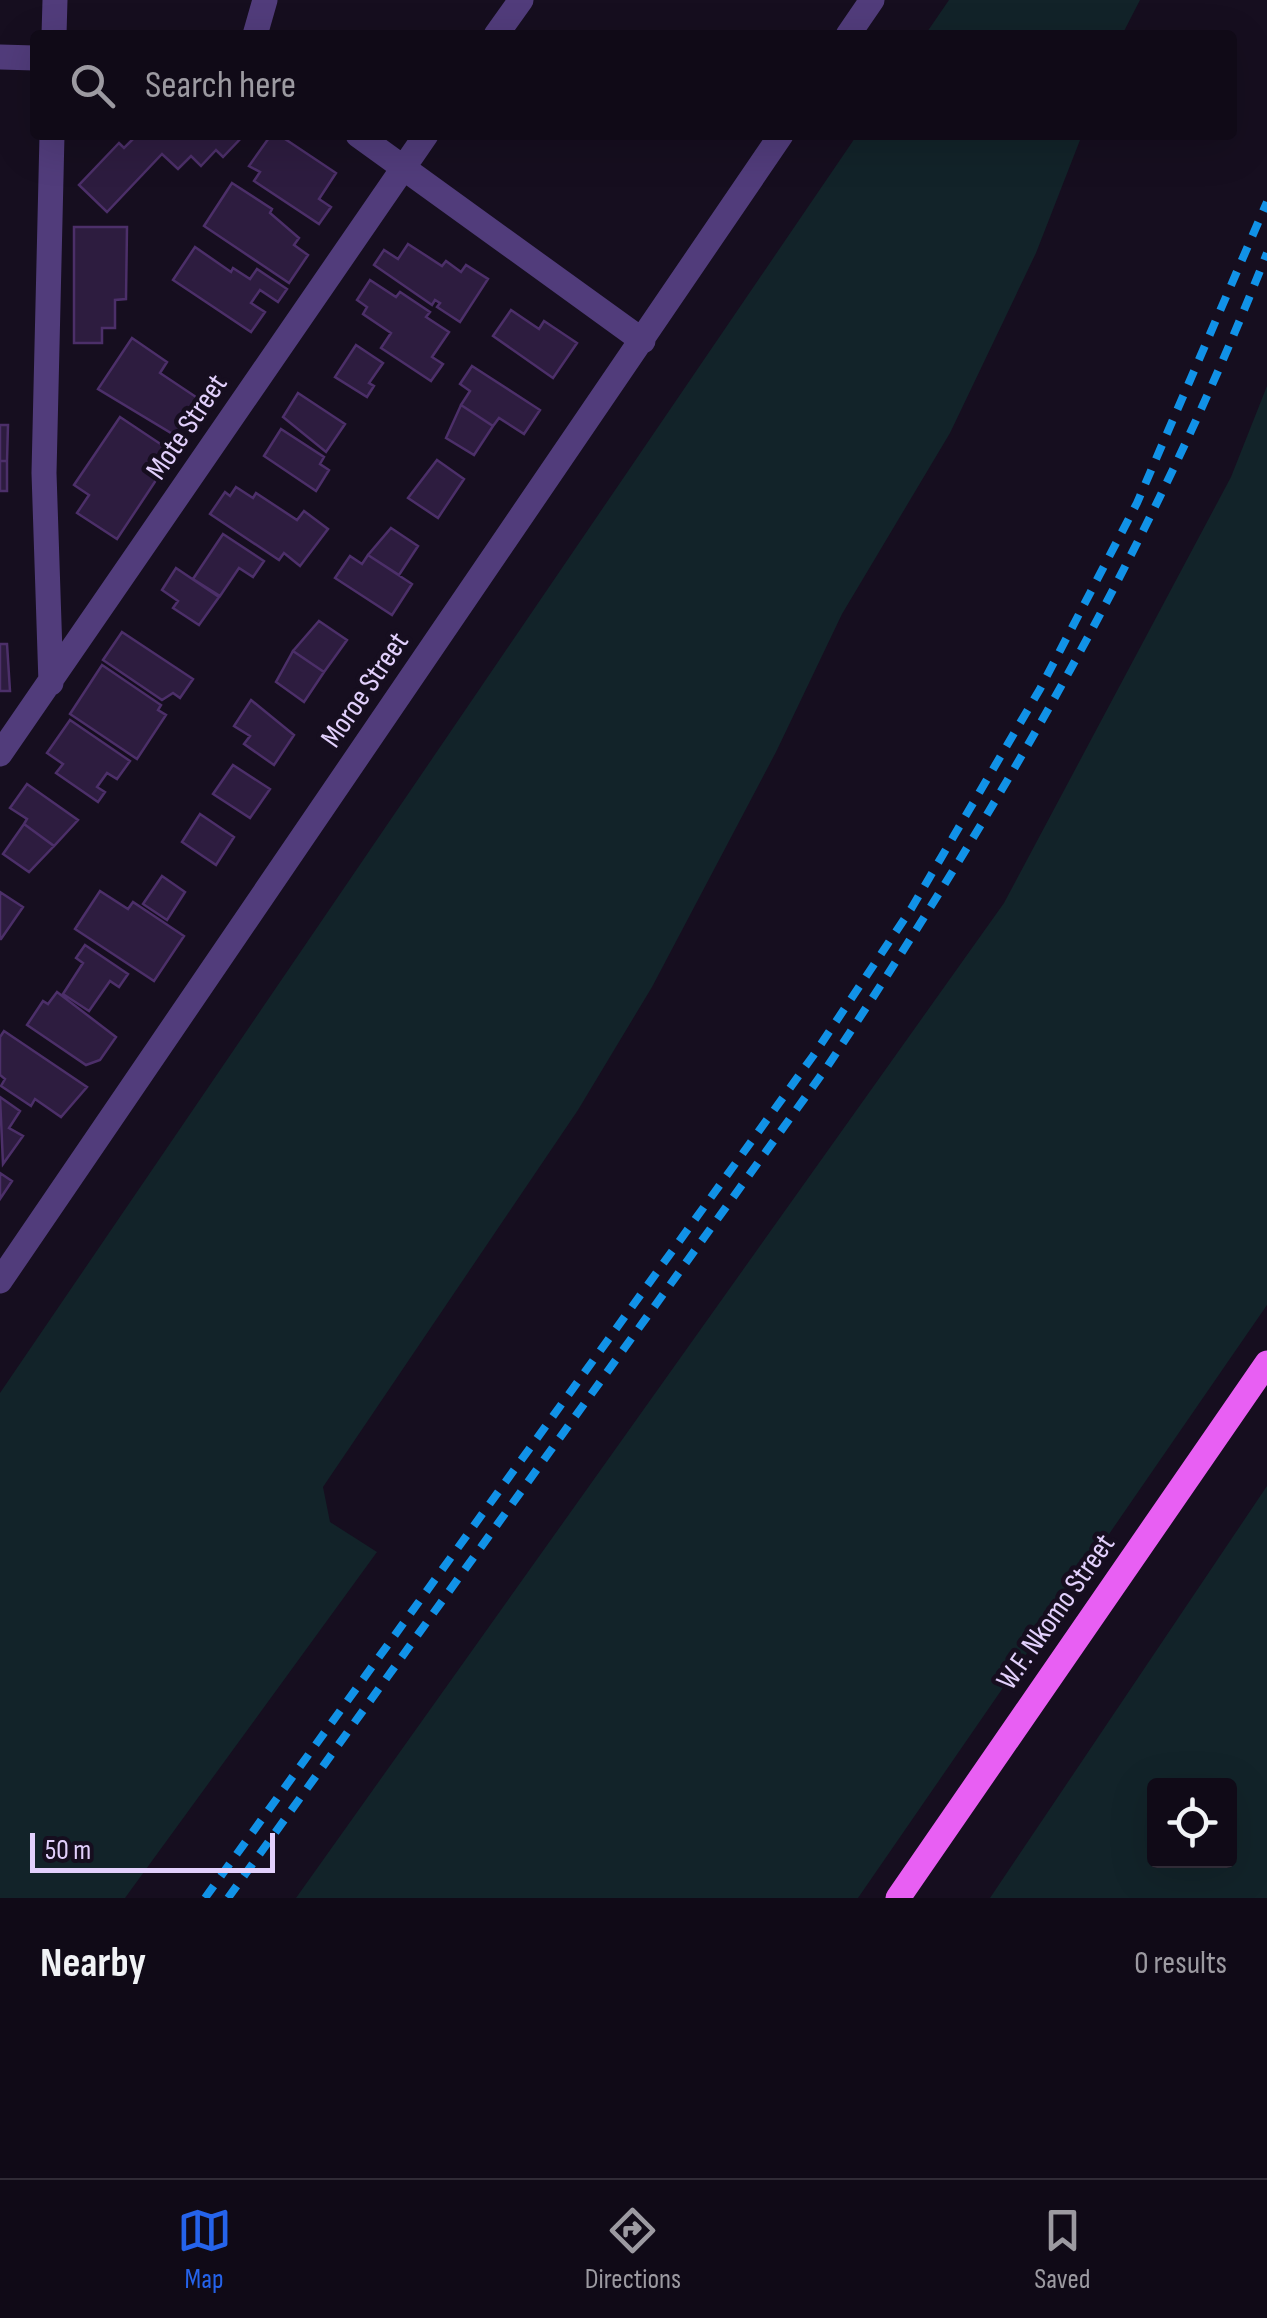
<!DOCTYPE html>
<style>
:root{--surface:#100a17;--page:#1e1824;--text:#f1f3f6;--muted:#9c9aa1;--line:#302b36;--accent:#2563eb}
body{margin:0;font-family:"Sofia Sans Condensed",sans-serif;background:var(--page);color:var(--text)}
.controls{position:absolute;right:30px;bottom:30px;display:grid;overflow:hidden;border-radius:10px;box-shadow:0 10px 40px #0002}
.controls button{width:90px;height:90px;display:grid;place-items:center;padding:0;border:0;border-bottom:2px solid var(--line);background:var(--surface);color:var(--text);font:50px sans-serif}
.scale{position:absolute;left:30px;bottom:25px;width:245px;box-sizing:border-box;padding-left:10px;border:5px solid #e2d0fc;border-top:0;font-size:28px;line-height:35px;white-space:nowrap;color:#e2d0fc;-webkit-text-stroke:8px #160e1f;paint-order:stroke}
.list{margin:0;padding:0;list-style:none}
h2{display:flex;justify-content:space-between;align-items:center;height:130px;margin:0;padding:0 40px;font-size:42px}
h2 small{font-size:32px;font-weight:400;color:var(--muted)}
.icon{flex:none;width:55px;height:55px;fill:none;stroke:currentColor;stroke-width:2;stroke-linecap:round;stroke-linejoin:round}
.map{position:relative;flex:none;width:1267px;height:1898px;overflow:hidden}
.search{position:absolute;background:var(--surface);box-shadow:0 10px 40px #0002;left:30px;right:30px;top:30px;height:110px;display:flex;align-items:center;gap:25px;box-sizing:border-box;padding:0 35px;border-radius:10px;color:var(--muted);font-size:38px}
.sheet{height:280px;background:var(--surface)}
nav{display:flex;justify-content:space-around;align-items:center;box-sizing:border-box;height:140px;border-top:2px solid var(--line);background:var(--surface);font-size:28px;color:var(--muted)}
nav a{display:grid;justify-items:center;gap:5px}
nav .on{color:var(--accent)}
.map>svg:first-child{display:block}
.green{fill:#122329;fill-rule:evenodd}
.building{fill:#2d1c3f;stroke:#4c2f69;stroke-width:2.5}
.lines{fill:none;stroke-linecap:round;stroke-linejoin:round}
.minor{stroke:#513c7b;stroke-width:25}
.major{stroke:#e85ff3;stroke-width:25}
.rail{stroke:#1192e7;stroke-width:8;stroke-dasharray:15 12;stroke-linecap:butt}
.labels{text-anchor:middle;dominant-baseline:central;stroke-width:9;stroke-linejoin:round;paint-order:stroke}
.street-label{font-size:30px;fill:#e2d0fc;stroke:#160e1f}
</style>
<div class="map">
<svg width="1267" height="1898" viewBox="0 0 1267 1898">
<rect width="100%" height="100%" fill="#160e1f"/>
<path class="green" d="M 949,0 L 1140,0 L 1122,35 L 925,35 Z
M 857,135 L 1082,135 L 1036,253 L 950,433 L 842,614 L 776,752 L 652,987 L 578,1110 L 323,1487 L 330,1522 L 377,1552 L 125,1898 L 0,1898 L 0,1393 Z
M 1267,386 L 1267,1305 L 858,1898 L 296,1898 L 1004,903 L 1231,477 Z
M 1267,1486 L 1267,1898 L 990,1898 ZM 1154,1786 L 1230,1786 L 1230,1860 L 1154,1860 Z"/>
<path class="building" d="M 137,135 L 244,135 L 223,157 L 216,150 L 201,166 L 191,156 L 178,169 L 162,154 L 107,212 L 79,185 L 119,143 L 124,148 Z
M 271,135 L 279,135 L 336,173 L 319,199 L 331,207 L 319,224 L 254,181 L 260,172 L 249,166 Z
M 232,183 L 272,209 L 270,213 L 299,238 L 294,245 L 308,255 L 289,283 L 204,226 Z
M 74,227 L 127,227 L 126,299 L 115,300 L 115,328 L 102,328 L 102,343 L 74,343 Z
M 408,244 L 442,266 L 446,261 L 461,272 L 466,265 L 488,279 L 460,322 L 437,307 L 440,303 L 435,300 L 432,305 L 374,265 L 384,250 L 398,259 Z
M 195,247 L 231,272 L 233,268 L 250,279 L 257,269 L 287,289 L 278,302 L 260,290 L 251,303 L 265,312 L 251,332 L 173,280 Z
M 370,280 L 396,297 L 400,292 L 430,312 L 426,317 L 449,332 L 432,357 L 443,364 L 431,381 L 381,348 L 391,333 L 363,314 L 367,307 L 357,300 Z
M 511,310 L 539,329 L 544,321 L 577,343 L 553,378 L 493,336 Z
M 132,338 L 167,362 L 160,373 L 205,403 L 181,439 L 98,389 Z
M 356,345 L 383,363 L 369,383 L 374,386 L 367,397 L 335,377 Z
M 472,366 L 540,410 L 524,434 L 499,418 L 493,426 L 461,405 L 470,391 L 460,384 Z
M 298,393 L 345,424 L 326,452 L 283,417 Z
M 461,405 L 493,426 L 474,455 L 446,438 Z
M 120,417 L 174,453 L 117,539 L 77,513 L 89,495 L 74,485 Z
M 0,425 L 8,425 L 7,461 L 0,461 Z
M 281,429 L 324,457 L 320,464 L 329,470 L 316,491 L 264,456 Z
M 437,460 L 464,479 L 438,518 L 408,498 Z
M 0,461 L 7,461 L 7,491 L 0,491 Z
M 236,487 L 253,498 L 256,493 L 297,520 L 304,511 L 328,529 L 300,566 L 284,553 L 279,560 L 210,514 L 225,492 L 230,496 Z
M 391,528 L 418,546 L 399,575 L 368,555 Z
M 223,534 L 264,561 L 253,577 L 239,568 L 220,596 L 193,579 Z
M 368,555 L 412,584 L 392,615 L 335,578 L 350,556 L 362,564 Z
M 176,568 L 219,597 L 199,625 L 173,608 L 178,601 L 162,590 Z
M 319,621 L 347,640 L 324,672 L 293,651 Z
M 122,632 L 193,679 L 180,698 L 173,693 L 162,700 L 103,660 Z
M 0,644 L 7,644 L 10,691 L 0,691 Z
M 293,651 L 324,672 L 304,702 L 276,682 Z
M 102,665 L 161,705 L 158,710 L 166,715 L 137,759 L 70,714 Z
M 251,700 L 294,735 L 274,765 L 244,744 L 250,736 L 234,726 Z
M 70,720 L 130,761 L 117,779 L 107,773 L 97,787 L 105,792 L 98,802 L 56,773 L 63,764 L 47,753 Z
M 233,765 L 270,789 L 250,818 L 213,794 Z
M 27,784 L 78,820 L 54,846 L 24,824 L 27,819 L 10,808 Z
M 200,814 L 234,837 L 216,865 L 182,842 Z
M 24,824 L 54,846 L 29,872 L 3,854 Z
M 162,876 L 185,892 L 167,920 L 143,904 Z
M 100,891 L 128,909 L 133,902 L 184,936 L 154,981 L 75,929 Z
M 0,892 L 23,907 L 1,939 L 0,939 Z
M 85,945 L 128,974 L 119,987 L 110,981 L 89,1011 L 63,994 L 83,963 L 76,958 Z
M 57,992 L 116,1037 L 100,1060 L 86,1065 L 27,1025 L 43,1001 L 48,1004 Z
M 4,1031 L 87,1087 L 61,1117 L 35,1099 L 31,1106 L 1,1086 L 5,1079 L 0,1075 L 0,1037 Z
M 0,1097 L 20,1111 L 9,1128 L 23,1136 L 3,1164 Z
M 0,1173 L 12,1181 L 0,1199 Z"/>
<g class="lines">
<path class="minor" d="M 54,35 L 55,0
M 255,35 L 265,0
M 496,35 L 521,0
M 848,35 L 872,0
M 0,57 L 35,58
M 358,135 L 643,341
M 51,683 L 44,473 L 52,135
M 0,754 L 426,135
M 0,1281 L 781,135"/>
<path class="major" d="M 898,1898 L 1267,1363"/>
<path class="rail" d="M 205,1898 L 813,1056 L 911,909 L 1040,689 L 1137,503 L 1267,202
M 228,1898 L 827,1067 C 999,809 1154,542 1267,253"/>
</g>
<g class="labels">
<g class="street-label">
<text transform="translate(187 427) rotate(-56)">Mote Street</text>
<text transform="translate(365 690) rotate(-56)">Moroe Street</text>
<text transform="translate(1056 1612) rotate(-55)">W.F. Nkomo Street</text>
</g>
</g>
</svg>
<div class="controls">
<button><svg class="icon" aria-label="locate" viewBox="0 0 24 24"><circle cx="12" cy="12" r="6"/><path d="M12 2v4M12 18v4M2 12h4M18 12h4"/></svg></button>
</div>
<div class="scale">50 m</div>
<div class="search"><svg class="icon" aria-label="search" viewBox="0 0 24 24"><circle cx="10" cy="10" r="6"/><path d="M15 15l6 6"/></svg>Search here</div>
</div>
<section class="sheet">
<h2>Nearby<small>0 results</small></h2>
<ul class="list">
</ul>
</section>
<nav>
<a class="on"><svg class="icon" aria-label="map" viewBox="0 0 24 24"><path d="M3 6l6-2 6 2 6-2v14l-6 2-6-2-6 2zM9 4v14M15 6v14"/></svg>Map</a>
<a><svg class="icon" aria-label="directions" viewBox="0 0 24 24"><path d="M12 3l9 9-9 9-9-9zM9 14v-3h6M13 9l2 2-2 2"/></svg>Directions</a>
<a><svg class="icon" aria-label="saved" viewBox="0 0 24 24"><path d="M7 4h10v16l-5-4-5 4z"/></svg>Saved</a>
</nav>
